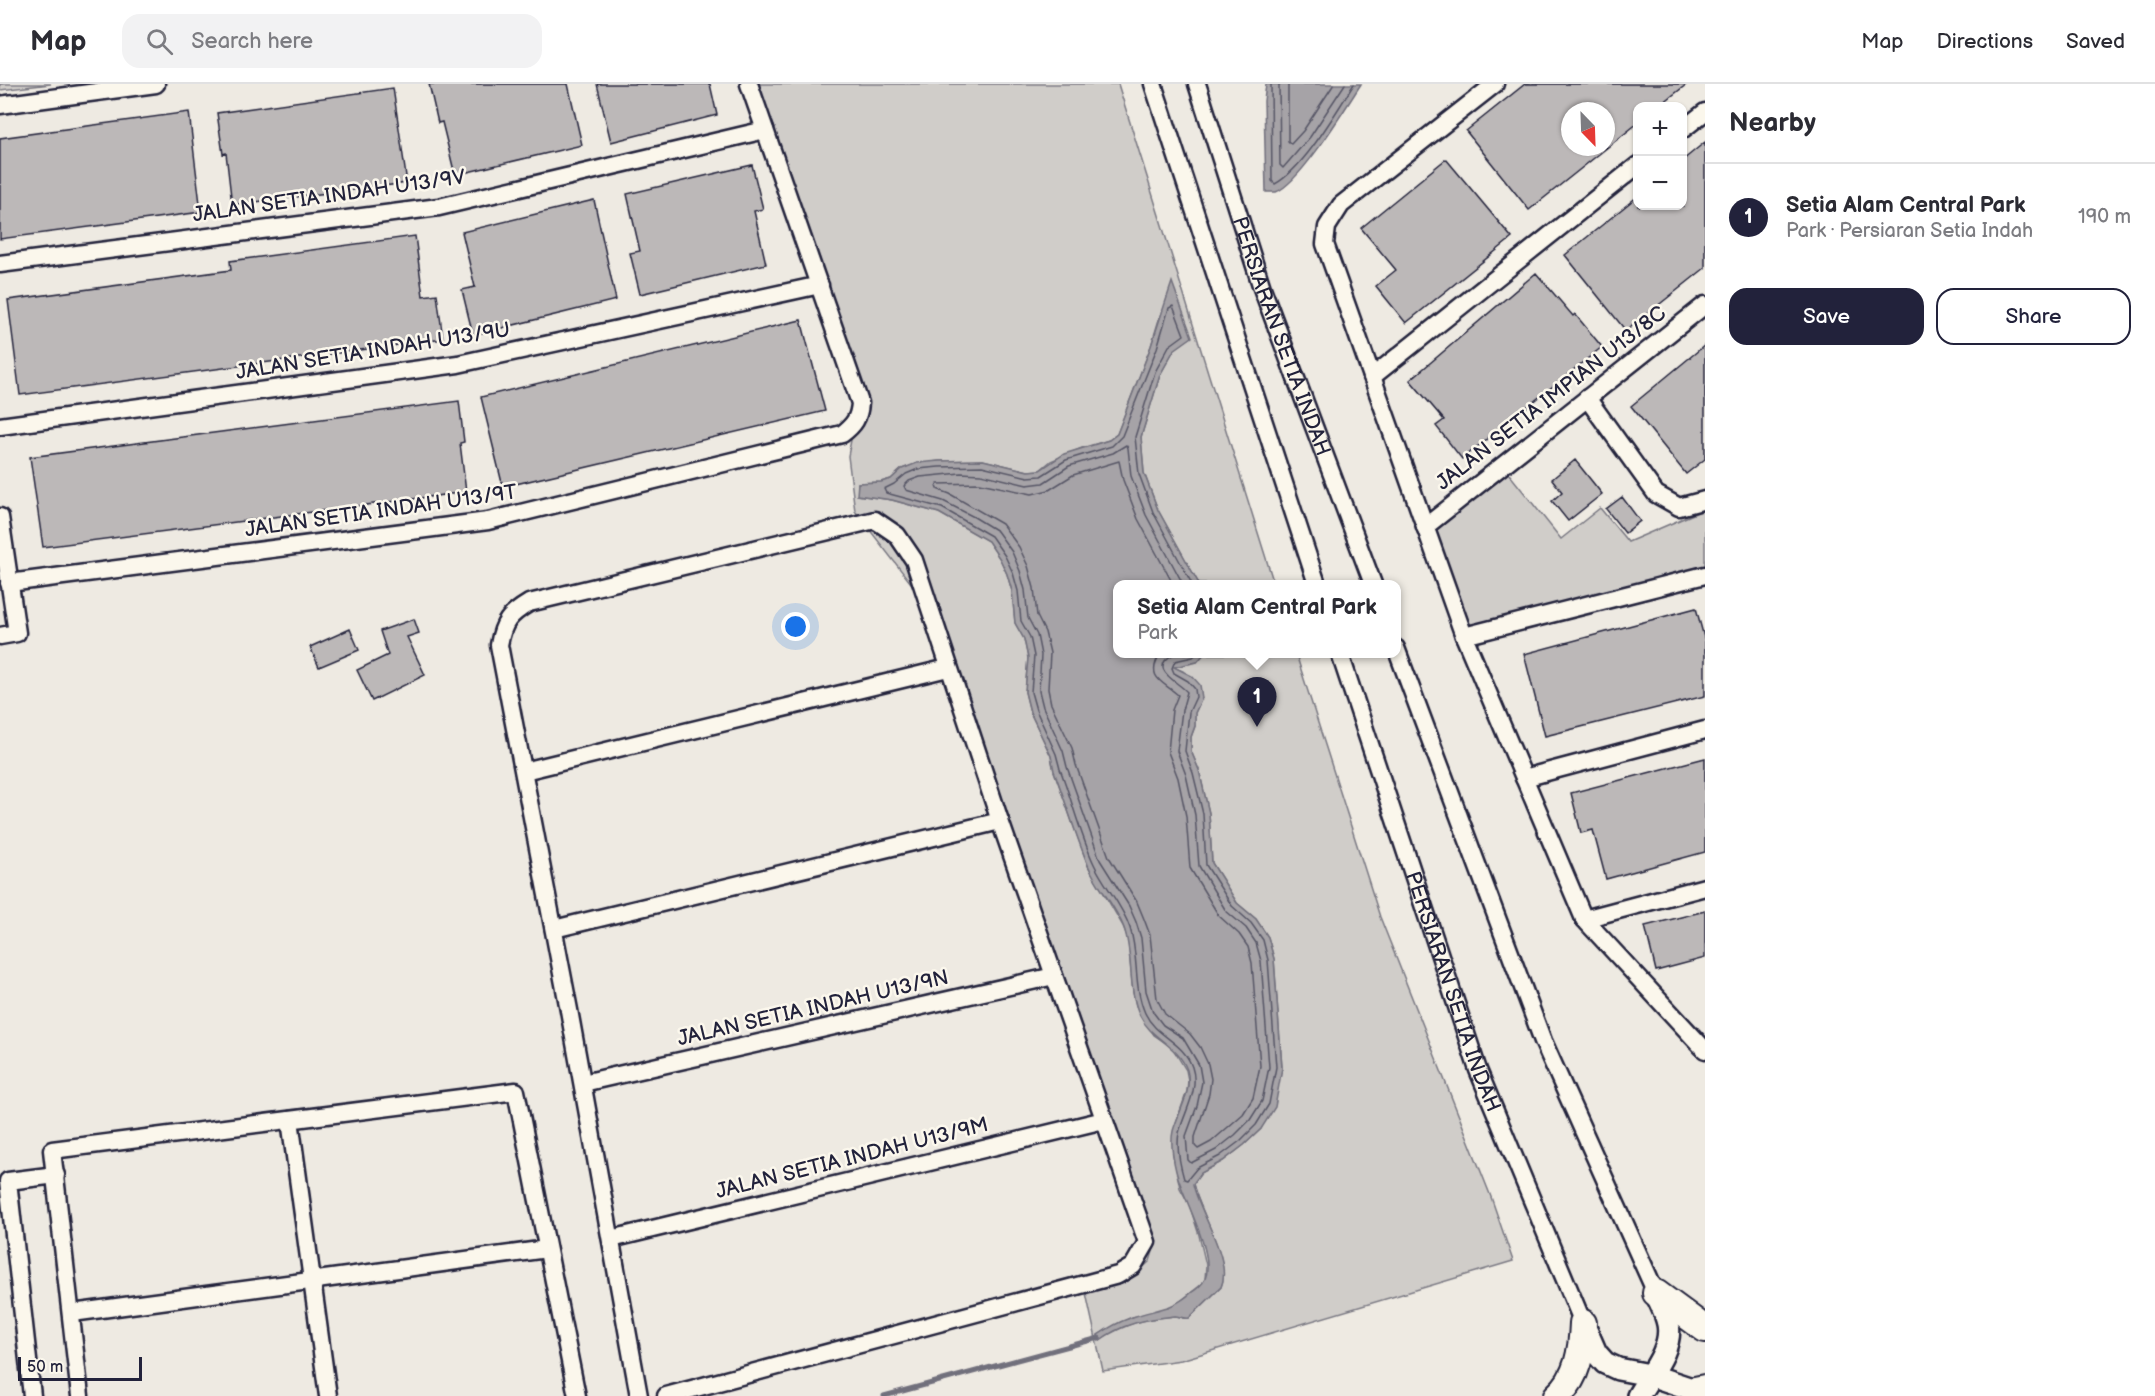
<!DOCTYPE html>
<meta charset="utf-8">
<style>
:root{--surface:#fff;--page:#f2f2f3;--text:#2b2b33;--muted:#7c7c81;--line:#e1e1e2;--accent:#22223b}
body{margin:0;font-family:"Balsamiq Sans",sans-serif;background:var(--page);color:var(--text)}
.controls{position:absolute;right:18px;top:18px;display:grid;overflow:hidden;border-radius:12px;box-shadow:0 2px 4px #0004}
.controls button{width:54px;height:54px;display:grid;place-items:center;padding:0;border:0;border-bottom:2px solid var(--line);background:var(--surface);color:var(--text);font:30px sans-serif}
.compass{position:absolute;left:1561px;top:18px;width:54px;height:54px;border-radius:50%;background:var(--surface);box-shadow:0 2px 4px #0004;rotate:157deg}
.scale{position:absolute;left:18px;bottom:15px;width:124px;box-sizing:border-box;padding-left:6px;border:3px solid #22223b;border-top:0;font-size:16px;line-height:21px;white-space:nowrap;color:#22223b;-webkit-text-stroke:4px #fbf7ec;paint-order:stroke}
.you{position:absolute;left:796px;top:543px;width:21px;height:21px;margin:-15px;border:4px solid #fff;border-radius:50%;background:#1a73e8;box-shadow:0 0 0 9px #1a73e833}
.badge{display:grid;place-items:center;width:39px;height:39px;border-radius:50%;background:var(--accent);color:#fff;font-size:20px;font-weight:700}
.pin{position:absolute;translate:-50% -50px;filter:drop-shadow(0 2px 3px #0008)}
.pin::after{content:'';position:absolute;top:32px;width:21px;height:18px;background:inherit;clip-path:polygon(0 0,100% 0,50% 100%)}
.popup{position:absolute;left:1113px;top:496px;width:288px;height:78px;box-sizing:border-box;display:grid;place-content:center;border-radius:12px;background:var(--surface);filter:drop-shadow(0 2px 4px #0005);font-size:20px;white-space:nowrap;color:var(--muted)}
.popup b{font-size:22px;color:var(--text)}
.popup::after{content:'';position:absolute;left:50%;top:100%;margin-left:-12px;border:12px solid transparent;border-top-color:var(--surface)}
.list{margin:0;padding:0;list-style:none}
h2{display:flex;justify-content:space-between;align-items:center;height:78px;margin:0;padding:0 24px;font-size:26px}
h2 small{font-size:20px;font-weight:400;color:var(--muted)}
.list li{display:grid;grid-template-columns:39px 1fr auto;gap:18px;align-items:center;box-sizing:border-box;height:108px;padding:0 24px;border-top:2px solid var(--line)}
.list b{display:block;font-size:22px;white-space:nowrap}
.list p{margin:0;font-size:20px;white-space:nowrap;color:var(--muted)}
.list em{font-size:20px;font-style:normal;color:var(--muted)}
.actions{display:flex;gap:12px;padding:18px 24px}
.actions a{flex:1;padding:14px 0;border:2px solid var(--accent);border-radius:18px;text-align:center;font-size:21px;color:var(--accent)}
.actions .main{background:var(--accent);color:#fff}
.icon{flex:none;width:33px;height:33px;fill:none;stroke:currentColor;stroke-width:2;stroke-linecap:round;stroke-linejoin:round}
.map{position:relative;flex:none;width:1705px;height:1312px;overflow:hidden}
header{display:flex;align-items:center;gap:36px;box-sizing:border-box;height:84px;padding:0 30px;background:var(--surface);border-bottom:2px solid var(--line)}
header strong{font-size:28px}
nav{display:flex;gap:33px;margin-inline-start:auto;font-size:21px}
.search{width:420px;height:54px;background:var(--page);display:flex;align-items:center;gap:15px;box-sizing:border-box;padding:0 21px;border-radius:18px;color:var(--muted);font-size:22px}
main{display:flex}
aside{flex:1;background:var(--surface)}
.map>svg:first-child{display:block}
.green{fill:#d0cdc9;stroke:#797882;stroke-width:1.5}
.water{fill:#a6a3a7;stroke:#716f7c;stroke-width:1.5}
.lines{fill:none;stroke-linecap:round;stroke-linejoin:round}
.shore{stroke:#575666;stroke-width:1.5}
.stream{stroke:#716f7c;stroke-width:5}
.building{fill:#bcb8b8;stroke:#22223b;stroke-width:1.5;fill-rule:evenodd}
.minor-casing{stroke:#22223b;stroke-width:21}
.major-casing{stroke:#22223b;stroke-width:26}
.highway-casing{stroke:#22223b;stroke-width:30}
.minor{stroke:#fbf7ec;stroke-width:16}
.major{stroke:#fbf7ec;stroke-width:21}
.highway{stroke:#fbf7ec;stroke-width:26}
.labels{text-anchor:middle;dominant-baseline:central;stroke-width:5;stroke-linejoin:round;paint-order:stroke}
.street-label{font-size:21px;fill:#22223b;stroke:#fbf7ec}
</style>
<header>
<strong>Map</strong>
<div class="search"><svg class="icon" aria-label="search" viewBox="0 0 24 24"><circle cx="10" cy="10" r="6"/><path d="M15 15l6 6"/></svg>Search here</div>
<nav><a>Map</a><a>Directions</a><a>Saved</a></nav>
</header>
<main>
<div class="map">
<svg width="1705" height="1312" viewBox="0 0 1705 1312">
<rect width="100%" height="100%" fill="#eeeae2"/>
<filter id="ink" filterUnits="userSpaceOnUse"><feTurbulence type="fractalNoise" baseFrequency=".0167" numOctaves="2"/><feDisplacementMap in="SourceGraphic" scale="12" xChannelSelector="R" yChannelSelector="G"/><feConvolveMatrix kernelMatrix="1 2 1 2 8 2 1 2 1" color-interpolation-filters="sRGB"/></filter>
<g filter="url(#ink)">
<path class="green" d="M 0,0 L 51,0 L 0,6 Z
M 752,0 L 1118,0 L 1274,500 L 1199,500 L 1158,426 L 1144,389 L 1141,353 L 1160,291 L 1174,266 L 1160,232 L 1151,262 L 1117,350 L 1109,356 L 1082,364 L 1051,377 L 1040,386 L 1028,387 L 983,376 L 939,377 L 917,380 L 902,385 L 891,395 L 881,398 L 858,399 L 858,411 L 892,416 L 939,429 L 988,457 L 1000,475 L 1007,490 L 1012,507 L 1015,539 L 1024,555 L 1028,574 L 1025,608 L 1030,628 L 1051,672 L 1054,687 L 1088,782 L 1123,842 L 1128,855 L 1133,909 L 1136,922 L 1154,951 L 1172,963 L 1186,986 L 1188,996 L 1187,1007 L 1176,1039 L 1173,1069 L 1180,1104 L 1189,1120 L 1199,1151 L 1206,1181 L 1205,1195 L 1202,1200 L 1178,1219 L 1167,1225 L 1132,1233 L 1098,1251 L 1099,1256 C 1127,1239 1143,1235 1175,1232 C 1179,1232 1184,1235 1189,1234 L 1221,1203 C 1232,1177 1199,1127 1193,1100 L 1201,1089 L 1223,1077 L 1244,1061 L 1261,1045 L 1282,984 L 1274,875 L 1268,853 L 1256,835 L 1237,819 L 1212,779 L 1209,729 L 1199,686 L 1191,667 L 1191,653 L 1195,642 L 1195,629 L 1202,614 L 1183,587 L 1173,583 L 1197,578 L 1204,570 L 1296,570 L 1380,833 L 1491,1113 L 1513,1177 L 1181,1276 L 1103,1287 L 1086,1209 L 1129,1196 L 1150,1177 L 1156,1158 L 938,534 L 855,427 L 848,372 L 851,356 L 862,332 Z
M 1502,381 L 1561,455 L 1600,424 L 1628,458 L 1705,425 L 1705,491 L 1464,552 L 1425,443 Z"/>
<path class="water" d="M 1266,0 L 1361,0 C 1346,23 1300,99 1276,108 C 1275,108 1268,108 1266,108 L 1264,17 Z
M 1172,198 L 1192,253 L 1174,266 L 1160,291 L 1141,353 L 1144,389 L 1158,426 L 1199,500 L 1118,500 L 1118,570 L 1204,570 L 1197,578 L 1174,583 L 1192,592 L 1200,601 L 1202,614 L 1195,629 L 1195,642 L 1191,653 L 1191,667 L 1199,686 L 1209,729 L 1212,779 L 1237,819 L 1256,835 L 1268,853 L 1274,875 L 1282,984 L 1275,1023 L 1261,1045 L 1244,1061 L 1223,1077 L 1201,1089 L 1193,1100 C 1199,1128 1233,1177 1221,1203 L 1189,1234 C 1184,1235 1179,1232 1175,1232 C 1147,1235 1122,1239 1099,1257 L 1098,1251 C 1108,1244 1119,1238 1130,1234 C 1155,1224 1170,1228 1192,1208 C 1197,1205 1202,1201 1205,1195 C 1216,1170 1182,1113 1176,1087 C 1173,1075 1170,1060 1173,1047 C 1178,1028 1193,1007 1187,986 C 1178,961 1151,955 1140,932 C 1127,904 1134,872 1124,844 C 1115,821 1097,803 1088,781 C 1075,750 1066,718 1054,687 L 1051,672 L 1030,628 L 1025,608 L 1028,574 L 1024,555 L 1015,539 L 1012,507 L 1007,490 L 1000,475 L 988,457 L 939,429 L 892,416 L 857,411 L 858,399 L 881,398 L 891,395 L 902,385 L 917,379 L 939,377 L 983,376 L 1028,387 L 1040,386 L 1064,370 L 1109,356 L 1117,350 L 1151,262 Z"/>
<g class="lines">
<path class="shore" d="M 1271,0 L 1272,97 L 1275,100 C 1304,84 1336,28 1354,0
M 1279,0 L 1280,81 L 1283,84 L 1310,53 L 1345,0
M 1288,0 L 1288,57 L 1291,60 L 1303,47 L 1334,0
M 1192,500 L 1153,428 L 1139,390 L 1135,353 L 1155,288 L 1169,262 L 1184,251 L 1173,222 L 1169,224 L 1157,264 L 1122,352 L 1112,362 L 1066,376 L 1041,392 L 1028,393 L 982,382 L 939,383 L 918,385 L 906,390 L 894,400 L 884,405 L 886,409 L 942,424 L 991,452 L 1005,472 L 1013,489 L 1018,507 L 1021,537 L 1030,553 L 1034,572 L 1031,608 L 1036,626 L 1056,670 L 1060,685 C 1072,716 1080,750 1094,780 C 1104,802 1122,820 1130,844 C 1139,871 1133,902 1145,929 C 1156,953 1183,957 1192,983 C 1200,1006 1184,1028 1179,1049 C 1176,1064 1180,1081 1184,1095 L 1187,1096 L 1197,1084 L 1220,1072 L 1240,1057 L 1256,1041 L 1269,1020 L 1276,983 L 1268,876 L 1263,856 L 1251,839 L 1232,822 L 1206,781 L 1203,730 L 1193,689 L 1185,667 L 1189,628 L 1196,613 L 1195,605 L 1188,597 L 1174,589 L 1172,584 L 1175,577 L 1193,573 L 1196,570
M 1160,570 C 1145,595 1164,598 1178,611 L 1172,626 L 1168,668 L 1178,694 L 1186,732 L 1190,784 L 1219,832 L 1239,850 L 1248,863 L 1252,879 L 1260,982 L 1253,1014 L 1243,1030 L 1211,1058 L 1198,1065 L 1195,1062 L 1195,1053 L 1209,1010 L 1211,995 L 1208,980 L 1200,963 L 1190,950 L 1165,930 L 1157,915 L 1150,851 L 1144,835 L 1137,818 L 1109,773 L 1076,681 L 1072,664 L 1051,620 L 1048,605 L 1050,569 L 1045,548 L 1037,532 L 1034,504 L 1028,482 L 1019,463 L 1002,440 L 950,410 L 937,405 L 936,402 L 938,400 L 980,399 L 1032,410 L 1049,406 L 1073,391 L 1119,377 L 1123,396 L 1138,435 L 1173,500
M 1174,570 C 1146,585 1179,598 1187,608 L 1182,626 L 1177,667 L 1186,691 L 1195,731 L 1199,782 L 1226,827 L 1246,844 L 1256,859 L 1261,877 L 1269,983 L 1262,1017 L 1250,1036 L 1235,1051 L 1216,1066 L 1191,1079 L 1188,1076 L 1186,1052 L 1197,1022 L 1202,998 L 1199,981 L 1183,954 L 1163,941 L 1153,928 L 1146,907 L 1141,854 L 1136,838 L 1129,822 L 1100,776 L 1067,683 L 1063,667 L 1043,623 L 1039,607 L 1041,571 L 1037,551 L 1028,534 L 1025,506 L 1020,487 L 1012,468 L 997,447 L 974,433 L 943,417 L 906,406 L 904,402 L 909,397 L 920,393 L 961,389 L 981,390 L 1027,401 L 1043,399 L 1069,382 L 1113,369 L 1126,361 L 1128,364 L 1131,392 L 1146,431 L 1183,500"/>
<path class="stream" d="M 884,1312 L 1099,1254"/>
</g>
<path class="building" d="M 429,0 L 568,0 L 582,61 L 455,91 L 442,38 L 438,39 Z
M 597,0 L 710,0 L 717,31 L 611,58 Z
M 1525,0 L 1687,0 L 1659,22 L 1638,22 L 1638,39 L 1529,126 L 1466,47 ZM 1570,27 L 1606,27 L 1606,63 L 1570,63 Z
M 393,4 L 407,99 L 232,121 L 226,69 L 223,70 L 217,29 Z
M 189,28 L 201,128 L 0,155 L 0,54 Z
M 1705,58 L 1705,184 L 1626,247 L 1565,171 L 1638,112 L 1638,122 L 1683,122 L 1683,76 Z
M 1446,75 L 1512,154 L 1406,239 L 1376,202 L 1396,186 L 1361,144 Z
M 752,81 L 763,125 L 754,127 L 766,180 L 640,210 L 630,169 L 640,167 L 627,110 Z
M 594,116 L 616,216 L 473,251 L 462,206 L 475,203 L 462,148 Z
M 415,152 L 423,212 L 437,210 L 443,255 L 20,311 L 8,216 L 231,186 L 230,177 Z
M 1536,189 L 1573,232 L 1575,230 L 1602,263 L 1462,375 L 1436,342 L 1444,336 L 1410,296 Z
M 801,236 L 825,327 L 503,403 L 481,313 Z
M 1705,261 L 1705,375 L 1686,390 L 1631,322 Z
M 459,317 L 464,358 L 460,359 L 466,408 L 43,463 L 30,373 Z
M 1575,376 L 1602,410 L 1568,437 L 1552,417 L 1562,408 L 1552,395 Z
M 1622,413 L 1640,437 L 1625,449 L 1606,425 Z
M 1696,524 L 1705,557 L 1705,612 L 1545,652 L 1524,570 Z
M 414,535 L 419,549 L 407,553 L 425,591 L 372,617 L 357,586 L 388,571 L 380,547 Z
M 350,545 L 359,566 L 319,583 L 310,563 Z
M 1705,674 L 1705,768 L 1606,795 L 1593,746 L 1581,749 L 1571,709 Z
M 1705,827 L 1705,874 L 1656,887 L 1645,842 Z"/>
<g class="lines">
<g class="minor-casing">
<g id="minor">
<path d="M 1153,0 L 1317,500"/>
<path id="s1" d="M 1197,0 L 1262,204 L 1373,500"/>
<path d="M 1495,0 L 1341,121 L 1327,143 L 1325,160 L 1464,552 L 1584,835 L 1705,966"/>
<path d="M 0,21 L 156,0"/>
<path d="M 1682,46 L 1705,28"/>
<path d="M 0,180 L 439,123 L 765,46"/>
<path d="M 1372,293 L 1638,81"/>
<path d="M 1587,314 L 1656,410 L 1679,423 L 1705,416"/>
<path d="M 0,342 L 458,280 L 820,201"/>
<path d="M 0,433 L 17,549 L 0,552"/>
<path d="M 1425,443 L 1705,221"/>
<path d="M 9,499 L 488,437 L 842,350 C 854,341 859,334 860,319 L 749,0"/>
<path d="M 1464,552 L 1705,491"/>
<path d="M 1396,564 L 1543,957 L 1656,1209"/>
<path id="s2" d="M 1340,570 L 1478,986 L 1583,1239"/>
<path d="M 524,687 L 948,584"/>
<path d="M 1524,694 L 1705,646"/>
<path d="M 1584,835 L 1705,803"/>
<path d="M 554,845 L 1000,737"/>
<path d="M 583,999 L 1054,892"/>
<path d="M 290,1036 L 328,1312"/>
<path d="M 611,1155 L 1104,1036"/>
<path d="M 72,1229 L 547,1165"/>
<path d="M 32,1312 L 8,1097 L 56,1091"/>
<path d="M 80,1312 L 52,1066 L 516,1007 L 577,1312"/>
<path d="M 639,1312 L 569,926 L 499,561 C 503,538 509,531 529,519 L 875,436 L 897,451 L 914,476 L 1000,737 L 1147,1158 L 1133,1182 L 1118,1191 L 666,1312"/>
</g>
</g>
<g class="major-casing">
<path id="major" d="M 1583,1239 L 1596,1269 L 1605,1279 L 1618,1285 L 1650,1291 L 1695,1306 L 1698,1312
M 1638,1312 C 1650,1291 1673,1265 1668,1240 C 1666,1229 1660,1219 1656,1209"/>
</g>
<g class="highway-casing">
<path id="highway" d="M 1656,1209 L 1705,1245
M 1695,1306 L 1705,1304
M 1557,1312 C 1578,1294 1582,1266 1583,1239"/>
</g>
<use href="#minor" class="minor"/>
<use href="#major" class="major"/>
<use href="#highway" class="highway"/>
</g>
</g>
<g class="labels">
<g class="street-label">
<text transform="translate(329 112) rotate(-8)">JALAN SETIA INDAH U13/9V</text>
<text stroke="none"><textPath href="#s1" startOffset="266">PERSIARAN SETIA INDAH</textPath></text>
<text transform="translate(373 267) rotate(-9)">JALAN SETIA INDAH U13/9U</text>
<text transform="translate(1551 314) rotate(-38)">JALAN SETIA IMPIAN U13/8C</text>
<text transform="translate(381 427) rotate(-8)">JALAN SETIA INDAH U13/9T</text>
<text stroke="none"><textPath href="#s2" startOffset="356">PERSIARAN SETIA INDAH</textPath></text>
<text transform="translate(813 924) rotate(-13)">JALAN SETIA INDAH U13/9N</text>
<text transform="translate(852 1074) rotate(-14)">JALAN SETIA INDAH U13/9M</text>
</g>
</g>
</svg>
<div class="controls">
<button>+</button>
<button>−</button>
</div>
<svg class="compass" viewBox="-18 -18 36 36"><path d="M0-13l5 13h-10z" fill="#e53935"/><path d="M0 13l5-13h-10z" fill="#7c7c81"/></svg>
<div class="scale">50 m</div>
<div class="you"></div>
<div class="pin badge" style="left:1257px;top:643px">1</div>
<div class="popup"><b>Setia Alam Central Park</b>Park</div>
</div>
<aside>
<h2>Nearby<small></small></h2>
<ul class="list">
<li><span class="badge">1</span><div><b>Setia Alam Central Park</b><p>Park · Persiaran Setia Indah</p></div><em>190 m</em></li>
</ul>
<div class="actions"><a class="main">Save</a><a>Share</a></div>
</aside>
</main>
